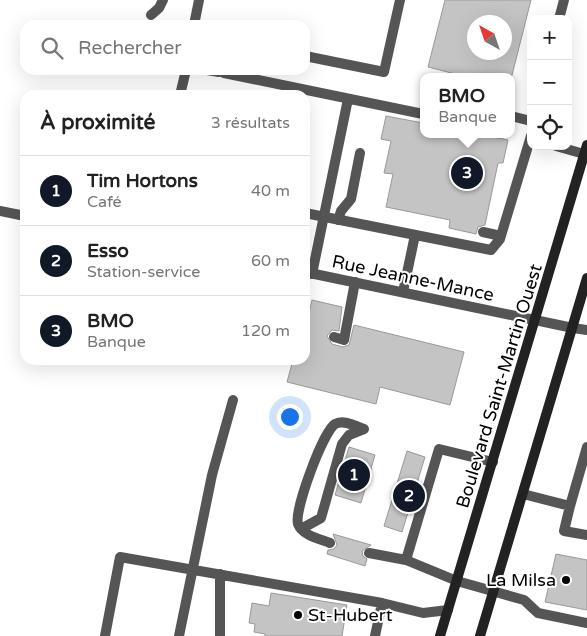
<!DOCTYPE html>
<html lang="fr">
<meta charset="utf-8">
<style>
:root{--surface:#fff;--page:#f6f6f6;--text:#222;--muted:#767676;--line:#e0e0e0;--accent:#111827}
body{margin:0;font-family:"Varela Round",sans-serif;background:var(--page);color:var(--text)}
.controls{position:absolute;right:15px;top:15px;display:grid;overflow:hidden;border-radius:10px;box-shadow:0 5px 20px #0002}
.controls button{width:45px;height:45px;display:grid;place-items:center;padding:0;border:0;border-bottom:1px solid var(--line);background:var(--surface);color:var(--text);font:25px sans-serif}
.compass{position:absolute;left:467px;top:15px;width:45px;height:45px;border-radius:50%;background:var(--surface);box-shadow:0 5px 20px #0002;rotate:320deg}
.you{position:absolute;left:289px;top:416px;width:18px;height:18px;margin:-12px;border:4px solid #fff;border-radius:50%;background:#1a73e8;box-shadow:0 0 0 8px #1a73e833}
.badge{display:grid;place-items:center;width:32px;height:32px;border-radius:50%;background:var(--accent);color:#fff;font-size:16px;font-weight:700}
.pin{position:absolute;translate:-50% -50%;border:2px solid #fff;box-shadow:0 1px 5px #0006}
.popup{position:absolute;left:420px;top:73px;width:95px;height:65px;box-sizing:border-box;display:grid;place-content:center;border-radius:10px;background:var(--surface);filter:drop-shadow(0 1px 4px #0005);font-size:16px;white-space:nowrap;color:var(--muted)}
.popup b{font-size:19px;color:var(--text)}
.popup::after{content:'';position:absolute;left:50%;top:100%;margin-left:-10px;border:10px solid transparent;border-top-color:var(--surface)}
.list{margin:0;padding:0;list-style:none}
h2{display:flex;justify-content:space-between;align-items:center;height:65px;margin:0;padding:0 20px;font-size:21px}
h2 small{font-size:16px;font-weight:400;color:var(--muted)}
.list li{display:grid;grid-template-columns:32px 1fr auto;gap:15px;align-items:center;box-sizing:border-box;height:70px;padding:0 20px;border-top:1px solid var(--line)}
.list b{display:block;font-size:19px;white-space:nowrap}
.list p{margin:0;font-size:16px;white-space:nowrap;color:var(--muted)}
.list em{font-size:16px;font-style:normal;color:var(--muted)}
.icon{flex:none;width:28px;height:28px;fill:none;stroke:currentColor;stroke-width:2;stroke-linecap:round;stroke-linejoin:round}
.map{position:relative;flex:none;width:587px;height:636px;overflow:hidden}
.search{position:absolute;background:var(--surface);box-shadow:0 5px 20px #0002;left:20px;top:20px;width:290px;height:55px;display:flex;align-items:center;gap:12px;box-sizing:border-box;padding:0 18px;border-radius:15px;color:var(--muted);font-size:19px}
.panel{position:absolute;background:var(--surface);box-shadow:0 5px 20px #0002;left:20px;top:90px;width:290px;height:275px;border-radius:15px}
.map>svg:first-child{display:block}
.building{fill:#c4c4c4;stroke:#999;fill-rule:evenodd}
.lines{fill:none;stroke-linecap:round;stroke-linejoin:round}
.service{stroke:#555;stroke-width:10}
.minor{stroke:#555;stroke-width:10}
.secondary{stroke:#222;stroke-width:10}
.poi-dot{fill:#000;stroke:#fff;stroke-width:2}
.labels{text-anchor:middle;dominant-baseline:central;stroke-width:4;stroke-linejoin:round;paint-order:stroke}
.street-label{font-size:18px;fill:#000;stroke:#fff}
.poi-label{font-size:18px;fill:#000;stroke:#fff;text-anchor:end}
</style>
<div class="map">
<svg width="587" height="636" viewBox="0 0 587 636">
<rect width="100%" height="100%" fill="#fff"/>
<path class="building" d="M 445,0 L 531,0 L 511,79 L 511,77 L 467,77 L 428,67 ZM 474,22 L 504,22 L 504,52 L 474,52 Z
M 386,116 L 423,123 L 423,134 L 477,134 L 508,140 L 503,163 L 498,163 L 485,225 L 478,227 L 476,234 L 449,228 L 450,220 L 386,207 L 393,174 L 384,173 L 391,141 L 381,139 Z
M 312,300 L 342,307 L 339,331 L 332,330 L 327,336 L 332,344 L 343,347 L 349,345 L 354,325 L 464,352 L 450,405 L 380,387 L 376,404 L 287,382 L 293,360 L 305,360 L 305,329 Z
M 349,447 L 375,455 L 361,503 L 335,495 Z
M 407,451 L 425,457 L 402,532 L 384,526 Z
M 333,534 L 371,545 L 362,551 L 363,556 L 367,559 L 365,566 L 327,554 L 328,550 L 334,549 L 337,545 Z
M 556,554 L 587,560 L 587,610 L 545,602 Z
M 271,593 L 347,605 L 342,636 L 265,636 L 265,634 L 254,632 L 255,624 L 249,623 L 252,603 L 269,606 Z"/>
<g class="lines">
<path class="service" d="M 151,15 L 159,8 L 163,0
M 559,19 L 564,0
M 305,56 L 384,72 L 400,0
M 207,70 L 219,72
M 224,73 L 423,114
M 511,116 L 531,121
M 556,146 L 584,154
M 305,213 L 491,250 L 500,239 L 531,136
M 338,220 L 341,211 L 351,199 L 360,153
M 483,232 L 501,236
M 312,274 L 348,99
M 403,292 L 415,235
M 573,328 L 587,330
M 334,337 L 344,340 L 355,282
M 493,462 L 439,449 L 406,560 L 457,581 L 524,600 L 538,613 L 587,623
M 523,494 L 570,506 L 587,447
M 570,506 L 564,531 L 587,535
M 301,529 L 321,518 L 342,444 L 349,435 L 364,429
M 330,543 C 320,539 303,536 298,524 C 294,510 323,432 335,424 C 343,419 356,426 364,429
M 369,553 L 406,560
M 220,574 L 220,636
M 105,636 L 120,557 L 382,603 L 423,613 L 448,610
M 179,636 L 212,475 L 233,400
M 375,636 L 382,603"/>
<path class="minor" d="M 194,25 L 199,0
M 180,95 L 186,70
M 0,211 L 25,216
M 305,272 L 573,328"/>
<path class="secondary" d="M 440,636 L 587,145
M 480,636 L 587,278"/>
</g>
<g class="poi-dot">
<circle cx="566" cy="580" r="5"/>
<circle cx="298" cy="615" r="5"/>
</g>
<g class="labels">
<g class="street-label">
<text transform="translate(413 278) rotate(12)">Rue Jeanne-Mance</text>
<text transform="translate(499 386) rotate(-73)">Boulevard Saint-Martin Ouest</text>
</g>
<g class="poi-label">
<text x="556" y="580">La Milsa</text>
<text x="308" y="615" text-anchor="start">St-Hubert</text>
</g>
</g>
</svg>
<div class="controls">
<button>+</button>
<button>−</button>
<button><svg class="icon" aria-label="locate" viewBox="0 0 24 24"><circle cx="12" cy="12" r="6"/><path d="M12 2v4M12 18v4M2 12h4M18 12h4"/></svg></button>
</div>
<svg class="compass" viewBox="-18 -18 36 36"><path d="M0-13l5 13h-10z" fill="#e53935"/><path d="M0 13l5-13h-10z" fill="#767676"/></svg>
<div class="you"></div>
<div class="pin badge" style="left:354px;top:475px">1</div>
<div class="pin badge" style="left:409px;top:496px">2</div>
<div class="pin badge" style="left:467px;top:173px">3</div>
<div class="popup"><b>BMO</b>Banque</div>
<div class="search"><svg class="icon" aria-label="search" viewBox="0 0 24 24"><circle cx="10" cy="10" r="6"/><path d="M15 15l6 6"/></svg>Rechercher</div>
<section class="panel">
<h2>À proximité<small>3 résultats</small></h2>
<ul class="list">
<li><span class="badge">1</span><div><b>Tim Hortons</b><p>Café</p></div><em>40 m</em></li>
<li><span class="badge">2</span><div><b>Esso</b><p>Station-service</p></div><em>60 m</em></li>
<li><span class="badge">3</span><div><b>BMO</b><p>Banque</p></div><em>120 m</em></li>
</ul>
</section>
</div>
